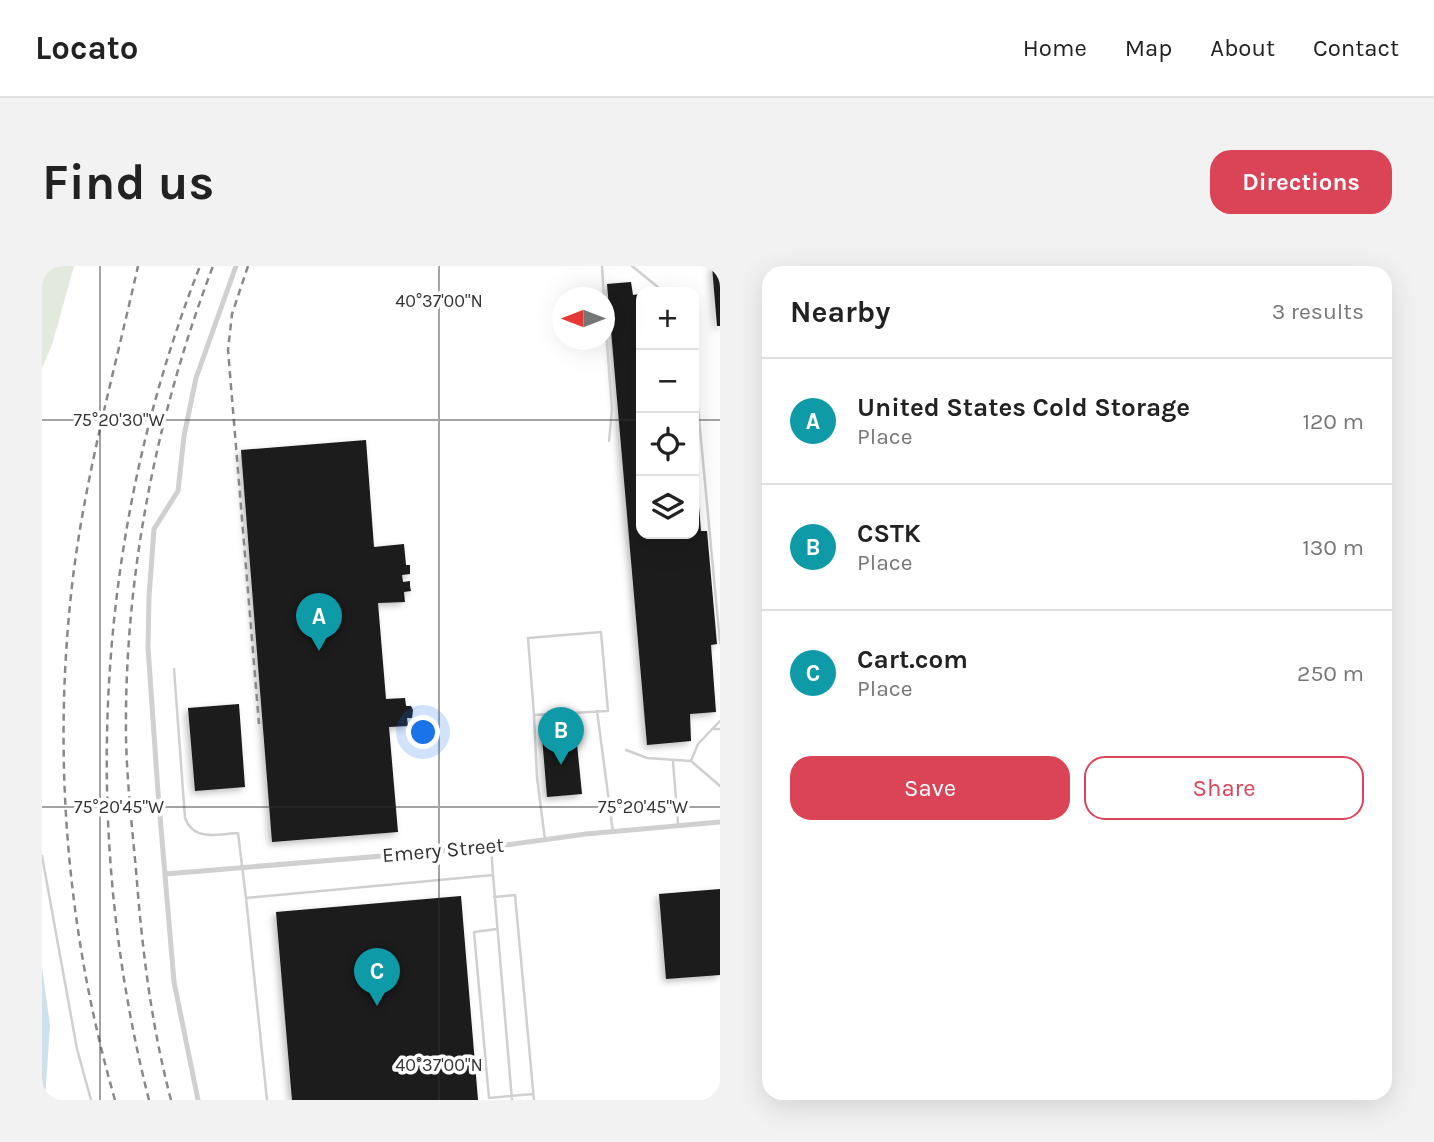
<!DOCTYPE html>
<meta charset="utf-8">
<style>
:root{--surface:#fff;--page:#f2f2f2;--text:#222;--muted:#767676;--line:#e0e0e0;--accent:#db4357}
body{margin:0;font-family:Karla,sans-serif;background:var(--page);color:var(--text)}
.controls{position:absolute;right:21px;top:21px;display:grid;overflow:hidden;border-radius:14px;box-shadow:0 7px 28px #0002}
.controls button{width:63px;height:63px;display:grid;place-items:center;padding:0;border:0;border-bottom:2px solid var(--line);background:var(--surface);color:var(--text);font:35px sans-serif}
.compass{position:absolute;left:510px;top:21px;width:63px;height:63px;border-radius:50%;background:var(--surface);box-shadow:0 7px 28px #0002;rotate:270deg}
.you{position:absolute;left:382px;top:467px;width:24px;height:24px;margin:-18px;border:5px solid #fff;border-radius:50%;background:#1a73e8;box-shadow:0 0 0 10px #1a73e833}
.badge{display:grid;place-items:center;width:46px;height:46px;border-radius:50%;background:var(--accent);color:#fff;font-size:23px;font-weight:700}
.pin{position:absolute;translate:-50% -58px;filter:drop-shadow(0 2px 4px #0008)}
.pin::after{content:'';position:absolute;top:37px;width:24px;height:21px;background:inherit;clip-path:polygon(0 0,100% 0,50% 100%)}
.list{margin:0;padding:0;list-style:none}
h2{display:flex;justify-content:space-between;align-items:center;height:91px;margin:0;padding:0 28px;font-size:30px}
h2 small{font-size:23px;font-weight:400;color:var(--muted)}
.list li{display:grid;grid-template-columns:46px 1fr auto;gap:21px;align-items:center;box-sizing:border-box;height:126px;padding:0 28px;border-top:2px solid var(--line)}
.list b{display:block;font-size:26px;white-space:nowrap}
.list p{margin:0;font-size:23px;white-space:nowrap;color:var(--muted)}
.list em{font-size:23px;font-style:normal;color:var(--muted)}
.actions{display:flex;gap:14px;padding:21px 28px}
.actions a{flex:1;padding:16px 0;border:2px solid var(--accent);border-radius:21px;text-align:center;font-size:24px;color:var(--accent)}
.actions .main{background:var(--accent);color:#fff}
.icon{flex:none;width:38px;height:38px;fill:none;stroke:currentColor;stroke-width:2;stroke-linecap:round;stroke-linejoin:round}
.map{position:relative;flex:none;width:678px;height:834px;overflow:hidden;border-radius:21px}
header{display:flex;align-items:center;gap:42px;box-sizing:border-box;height:98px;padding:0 35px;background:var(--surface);border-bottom:2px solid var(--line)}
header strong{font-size:33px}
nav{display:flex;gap:38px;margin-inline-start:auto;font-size:24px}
.intro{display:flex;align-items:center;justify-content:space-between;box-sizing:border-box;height:168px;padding:0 42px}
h1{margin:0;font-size:49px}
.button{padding:18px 32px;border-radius:21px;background:var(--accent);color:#fff;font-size:24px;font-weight:700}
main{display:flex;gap:42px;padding:0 42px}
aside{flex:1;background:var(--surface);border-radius:21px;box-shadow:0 7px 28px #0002}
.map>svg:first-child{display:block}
.green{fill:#e3e9dd}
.water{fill:#cee1ea}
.building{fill:#1a1a1a;filter:url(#shadow)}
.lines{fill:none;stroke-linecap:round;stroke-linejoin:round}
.lane{stroke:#d0d0d0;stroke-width:2.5}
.street{stroke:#d0d0d0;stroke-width:5}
.rail{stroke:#888;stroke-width:2.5;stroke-dasharray:7 5;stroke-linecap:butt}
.ticks{fill:none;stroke:#333;stroke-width:2;stroke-opacity:0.45}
.labels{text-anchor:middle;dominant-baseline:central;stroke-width:7;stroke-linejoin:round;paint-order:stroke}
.street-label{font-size:21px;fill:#333;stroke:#fff}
.ticks-label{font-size:18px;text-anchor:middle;fill:#333;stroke:#fff;stroke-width:7;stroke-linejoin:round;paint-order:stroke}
</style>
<header>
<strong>Locato</strong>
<nav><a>Home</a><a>Map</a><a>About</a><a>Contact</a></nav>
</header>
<div class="intro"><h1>Find us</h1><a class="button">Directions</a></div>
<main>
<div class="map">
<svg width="678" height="834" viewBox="0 0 678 834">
<defs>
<filter id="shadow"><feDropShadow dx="-3" dy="3" stdDeviation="3.5" flood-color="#0004"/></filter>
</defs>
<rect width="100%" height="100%" fill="#fff"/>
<path class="green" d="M 0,0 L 32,0 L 10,79 L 0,102 Z"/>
<path class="water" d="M 0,702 L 8,759 L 3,834 L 0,834 Z"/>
<path class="building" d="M 670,0 L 678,0 L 678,60 L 675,60 Z
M 589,16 L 591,29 L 599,28 L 599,268 L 652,268 L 654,205 L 659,265 L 665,265 L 675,378 L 669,379 L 674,446 L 648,448 L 649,475 L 605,479 L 565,18 Z
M 324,174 L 332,281 L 362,278 L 364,299 L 368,299 L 368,308 L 360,309 L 361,316 L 368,315 L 368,320 L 369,325 L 362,326 L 363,336 L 336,337 L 344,433 L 363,432 L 364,440 L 369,440 L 371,444 L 370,452 L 365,452 L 366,460 L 347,461 L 356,566 L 230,576 L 199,184 Z
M 197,438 L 203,521 L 153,525 L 146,442 Z
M 534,468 L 540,528 L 505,531 L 500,470 Z
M 678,623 L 678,709 L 624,713 L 617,628 Z
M 419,630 L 436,834 L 250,834 L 234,646 Z"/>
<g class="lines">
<path class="lane" d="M 560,0 L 562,32
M 590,0 L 622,26
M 562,35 L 570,144 L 567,175
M 652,99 L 678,377
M 559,366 L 566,445 L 492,449 L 486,372 Z
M 132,403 L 143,552 C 152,576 176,568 196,567 L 204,632
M 555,445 L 571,566
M 492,449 L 495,511 L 503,574
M 670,463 L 678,463
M 584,484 L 605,492 L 649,495 L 678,520
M 649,495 L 656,478 L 678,455
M 631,496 L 636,557
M 449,581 L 451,609
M 0,590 L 35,783 L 49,834
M 452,631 L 473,629 L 492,834
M 455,663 L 432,666 L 447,832 L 491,828
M 225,834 L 204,632 L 451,609 L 470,834"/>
<path class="street" d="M 123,608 L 449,581 L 544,568 L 678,556
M 156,834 L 132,716 L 116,526 L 106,381 L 107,331 L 112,263 L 136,225 L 142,170 L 154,112 L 194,0"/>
<path class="rail" d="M 206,0 L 190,48 L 186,84 L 217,458
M 73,834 C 24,664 10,486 31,311 C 44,206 73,103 96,0
M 107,834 C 37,559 54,264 158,0
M 129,834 C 109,758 100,682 94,604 C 90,560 85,516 84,472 C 82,311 114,150 171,0"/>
</g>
<path class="ticks" d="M 58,0 L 58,834M 397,0 L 397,834M 0,154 L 599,154M 652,154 L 678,154M 0,541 L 678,541"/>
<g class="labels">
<g class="street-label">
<text transform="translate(401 584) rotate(-5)">Emery Street</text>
</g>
</g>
<g class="ticks-label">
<text x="397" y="41">40°37'00"N</text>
<text x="77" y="160">75°20'30"W</text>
<text x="601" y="547">75°20'45"W</text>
<text x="77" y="547">75°20'45"W</text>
<text x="397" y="805">40°37'00"N</text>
</g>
</svg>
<div class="controls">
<button>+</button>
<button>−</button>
<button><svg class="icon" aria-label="locate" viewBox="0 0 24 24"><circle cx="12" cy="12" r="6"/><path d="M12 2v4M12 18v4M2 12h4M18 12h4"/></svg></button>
<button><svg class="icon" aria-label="layers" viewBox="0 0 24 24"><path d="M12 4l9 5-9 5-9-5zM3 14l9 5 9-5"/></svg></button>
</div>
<svg class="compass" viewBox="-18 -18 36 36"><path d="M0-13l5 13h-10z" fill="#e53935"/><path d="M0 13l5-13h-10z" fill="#767676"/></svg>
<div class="you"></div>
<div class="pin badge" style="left:277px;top:385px;background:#0f9aa8">A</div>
<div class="pin badge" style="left:519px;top:499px;background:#0f9aa8">B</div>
<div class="pin badge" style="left:335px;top:740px;background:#0f9aa8">C</div>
</div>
<aside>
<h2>Nearby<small>3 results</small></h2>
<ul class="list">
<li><span class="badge" style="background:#0f9aa8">A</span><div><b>United States Cold Storage</b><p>Place</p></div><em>120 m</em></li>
<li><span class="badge" style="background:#0f9aa8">B</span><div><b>CSTK</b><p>Place</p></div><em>130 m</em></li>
<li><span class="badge" style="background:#0f9aa8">C</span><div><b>Cart.com</b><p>Place</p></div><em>250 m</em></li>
</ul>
<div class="actions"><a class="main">Save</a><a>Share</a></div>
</aside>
</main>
